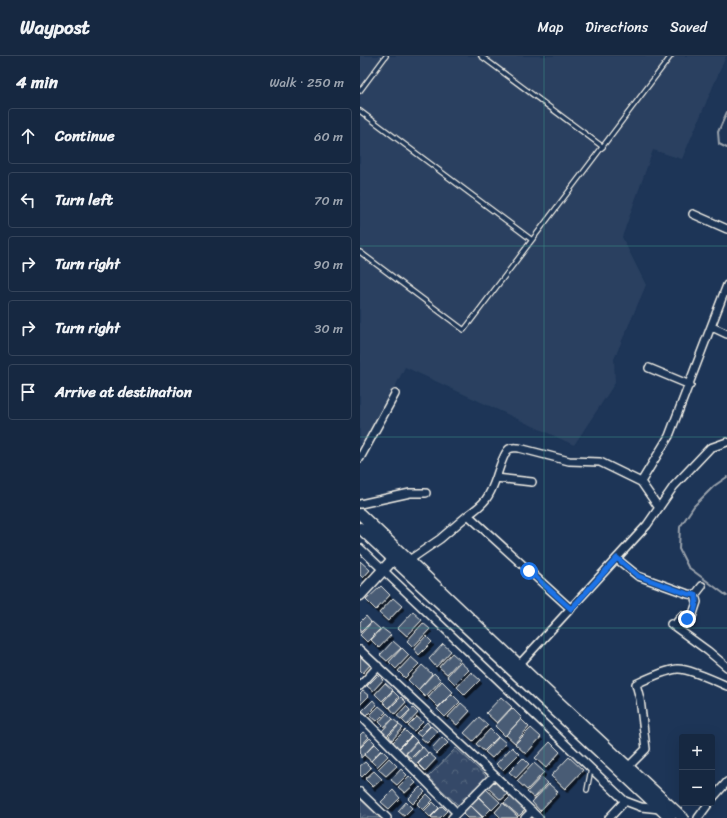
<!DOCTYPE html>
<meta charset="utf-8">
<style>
:root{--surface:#162841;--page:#1f3048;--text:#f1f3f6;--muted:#9ea6b1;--line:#35445a}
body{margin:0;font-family:Sriracha,sans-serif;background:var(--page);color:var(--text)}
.controls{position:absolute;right:12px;bottom:12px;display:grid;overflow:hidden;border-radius:4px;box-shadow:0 4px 16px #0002}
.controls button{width:36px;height:36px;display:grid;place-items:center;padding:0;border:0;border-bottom:1px solid var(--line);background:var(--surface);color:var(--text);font:20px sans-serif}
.stop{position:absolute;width:12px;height:12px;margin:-9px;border:3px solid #1a73e8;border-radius:50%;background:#fff}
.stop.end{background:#1a73e8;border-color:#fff;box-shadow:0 1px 4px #0008}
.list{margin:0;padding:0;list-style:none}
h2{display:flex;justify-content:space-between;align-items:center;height:52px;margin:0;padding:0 16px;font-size:17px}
h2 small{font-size:13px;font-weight:400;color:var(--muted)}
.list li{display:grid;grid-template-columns:26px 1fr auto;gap:12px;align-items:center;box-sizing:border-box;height:56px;margin:0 8px 8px;padding:0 8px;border:1px solid var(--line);border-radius:4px}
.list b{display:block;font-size:15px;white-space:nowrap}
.list em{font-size:13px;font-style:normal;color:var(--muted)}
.icon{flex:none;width:22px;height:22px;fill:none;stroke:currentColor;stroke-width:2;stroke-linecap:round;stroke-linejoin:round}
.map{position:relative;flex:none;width:367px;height:762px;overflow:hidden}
header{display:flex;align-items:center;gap:24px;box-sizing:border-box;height:56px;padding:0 20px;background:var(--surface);border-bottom:1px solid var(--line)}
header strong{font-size:19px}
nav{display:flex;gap:22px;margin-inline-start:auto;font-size:14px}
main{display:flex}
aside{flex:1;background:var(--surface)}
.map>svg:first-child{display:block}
.built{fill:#2a4060}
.park{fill:url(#park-crowns);stroke:#949ea8}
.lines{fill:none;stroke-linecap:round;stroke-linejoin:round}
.stream{stroke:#9aa2ab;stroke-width:2}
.building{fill:#485b74;stroke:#f4f1e8;filter:url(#shadow)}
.lane-casing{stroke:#f4f1e8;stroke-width:6}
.street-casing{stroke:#f4f1e8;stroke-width:10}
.secondary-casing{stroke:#f4f1e8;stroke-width:13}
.lane{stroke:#1d3557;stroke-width:3.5}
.street{stroke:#1d3557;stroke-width:7}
.secondary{stroke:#1d3557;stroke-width:10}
.route{stroke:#1a73e8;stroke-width:5}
.grid{fill:none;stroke:#3d8f86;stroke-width:1;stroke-opacity:0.55}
</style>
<header>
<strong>Waypost</strong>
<nav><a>Map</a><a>Directions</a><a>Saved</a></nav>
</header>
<main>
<aside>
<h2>4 min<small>Walk · 250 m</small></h2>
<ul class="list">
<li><svg class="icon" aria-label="ahead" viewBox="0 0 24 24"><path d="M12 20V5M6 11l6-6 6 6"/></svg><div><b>Continue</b></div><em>60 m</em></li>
<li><svg class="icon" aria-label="left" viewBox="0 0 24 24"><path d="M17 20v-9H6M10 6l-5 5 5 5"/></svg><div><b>Turn left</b></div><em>70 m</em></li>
<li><svg class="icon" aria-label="right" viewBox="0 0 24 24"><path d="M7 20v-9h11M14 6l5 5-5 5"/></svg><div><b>Turn right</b></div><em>90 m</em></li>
<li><svg class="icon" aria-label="right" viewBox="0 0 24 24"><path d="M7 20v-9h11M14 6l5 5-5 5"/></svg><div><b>Turn right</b></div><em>30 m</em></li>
<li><svg class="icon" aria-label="arrive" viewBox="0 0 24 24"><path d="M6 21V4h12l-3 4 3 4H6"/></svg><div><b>Arrive at destination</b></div></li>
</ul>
</aside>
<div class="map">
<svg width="367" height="762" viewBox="0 0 367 762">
<defs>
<pattern id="park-crowns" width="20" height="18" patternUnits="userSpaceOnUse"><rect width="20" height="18" fill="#354a67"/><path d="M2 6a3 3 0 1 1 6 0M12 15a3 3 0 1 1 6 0" fill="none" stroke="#53657d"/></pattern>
<filter id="shadow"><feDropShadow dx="2" dy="3.5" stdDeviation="0" flood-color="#0009"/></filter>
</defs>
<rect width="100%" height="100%" fill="#1d3557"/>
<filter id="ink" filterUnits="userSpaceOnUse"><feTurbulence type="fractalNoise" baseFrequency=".025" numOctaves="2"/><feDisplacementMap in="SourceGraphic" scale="8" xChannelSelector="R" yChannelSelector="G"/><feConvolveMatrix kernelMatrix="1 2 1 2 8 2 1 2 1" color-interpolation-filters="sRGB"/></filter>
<g filter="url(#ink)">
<path class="built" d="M 0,0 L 366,0 L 322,103 L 293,94 L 262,181 L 286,229 L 254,303 L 255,327 L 214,389 L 45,311 L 0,400 Z"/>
<path class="park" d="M 96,692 L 127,721 L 99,750 L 68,721 Z
M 0,743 L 20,762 L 0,762 Z"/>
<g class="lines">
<path class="stream" d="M 367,56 L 358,76 L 359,88 L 367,92
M 367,421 L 354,430 L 334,450 L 320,471 L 319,493 L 328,511 L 367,540"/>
</g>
<path class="building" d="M 0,505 L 10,514 L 3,522 L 0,519 Z
M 21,530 L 30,539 L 16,554 L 6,544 Z
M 33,542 L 42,550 L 28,565 L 19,557 Z
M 53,556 L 62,564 L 47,580 L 38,572 Z
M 6,560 L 11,566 L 0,577 L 0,566 Z
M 12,566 L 20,573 L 7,586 L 0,579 Z
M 63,567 L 70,573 L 53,591 L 47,585 Z
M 22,572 L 31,579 L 19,592 L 11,584 Z
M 66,580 L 72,586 L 59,599 L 54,593 Z
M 33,585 L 41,592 L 27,605 L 20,599 Z
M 83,588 L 91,595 L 76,611 L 69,603 Z
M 42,592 L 49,599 L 36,613 L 29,606 Z
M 92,597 L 100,604 L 87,618 L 79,611 Z
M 0,599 L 10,609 L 3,617 L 0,614 Z
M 51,601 L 59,608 L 45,622 L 38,615 Z
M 100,606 L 109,614 L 95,628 L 87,620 Z
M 62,609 L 72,618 L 58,634 L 48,624 Z
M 111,616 L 120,624 L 105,639 L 97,631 Z
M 74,617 L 81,624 L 65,641 L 58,634 Z
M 18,619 L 23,624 L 13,635 L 7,630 Z
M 82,625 L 93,636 L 78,651 L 68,641 Z
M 25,627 L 33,634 L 22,645 L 15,638 Z
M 3,635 L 9,640 L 0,649 L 0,638 Z
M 33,635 L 39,641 L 29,652 L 23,646 Z
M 92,638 L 100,646 L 85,661 L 77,653 Z
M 41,641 L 46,646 L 35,658 L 30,652 Z
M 141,641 L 152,651 L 137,667 L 126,657 Z
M 13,644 L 17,649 L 7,659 L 2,655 Z
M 101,647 L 110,655 L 97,669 L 88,661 Z
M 19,650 L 26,656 L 17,665 L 10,659 Z
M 46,650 L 50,654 L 41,663 L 37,660 Z
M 53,652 L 58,657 L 47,669 L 42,664 Z
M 152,652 L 162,662 L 145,680 L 135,670 Z
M 27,657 L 33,663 L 24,671 L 19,666 Z
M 57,661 L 63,666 L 54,675 L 48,670 Z
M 119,661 L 128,669 L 113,685 L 104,677 Z
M 33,663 L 39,668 L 27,680 L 22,675 Z
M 161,663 L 169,671 L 155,687 L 146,679 Z
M 67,666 L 70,670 L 60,680 L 56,677 Z
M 39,669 L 43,672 L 32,684 L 29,680 Z
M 71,670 L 78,676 L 67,687 L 60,681 Z
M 171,672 L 181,681 L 166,698 L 155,688 Z
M 130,673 L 138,681 L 124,695 L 116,688 Z
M 45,674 L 51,680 L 38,693 L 32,687 Z
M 3,676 L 9,681 L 0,691 L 0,679 Z
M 52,680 L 57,685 L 45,698 L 39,693 Z
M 82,681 L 88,687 L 77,698 L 72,692 Z
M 139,681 L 146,687 L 132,702 L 125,696 Z
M 10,682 L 15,687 L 1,702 L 0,692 Z
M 57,686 L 62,691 L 51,702 L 46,698 Z
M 190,686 L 200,696 L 186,712 L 175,702 Z
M 15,688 L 21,694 L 11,705 L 4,699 Z
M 63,691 L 68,697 L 56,709 L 51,704 Z
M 152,691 L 159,698 L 143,714 L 136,708 Z
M 22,694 L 28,700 L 17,711 L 11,705 Z
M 69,697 L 76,703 L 65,715 L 58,708 Z
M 209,701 L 223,714 L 205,733 L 191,720 Z
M 29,702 L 37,710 L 26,720 L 18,713 Z
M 163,702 L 169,708 L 156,722 L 149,716 Z
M 5,706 L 11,712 L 2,721 L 0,719 L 0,710 Z
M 174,707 L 184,716 L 167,734 L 157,725 Z
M 41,713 L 47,719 L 37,729 L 31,724 Z
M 14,715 L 22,723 L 13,731 L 5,723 Z
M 49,720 L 56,727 L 45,737 L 38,731 Z
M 181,721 L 188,727 L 174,742 L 167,736 Z
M 134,725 L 148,738 L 141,744 L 127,731 Z
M 189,728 L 198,736 L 180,755 L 172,746 Z
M 60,731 L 65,736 L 53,748 L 48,743 Z
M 125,732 L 140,746 L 132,754 L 118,740 Z
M 33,734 L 40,742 L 29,753 L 21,746 Z
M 67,738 L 73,744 L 63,754 L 57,748 Z
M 151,740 L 165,754 L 159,760 L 144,747 Z
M 118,741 L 131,753 L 123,761 L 110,749 Z
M 46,746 L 52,752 L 44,760 L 38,755 Z
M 73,746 L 79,752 L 70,761 L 64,755 Z
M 143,747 L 158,761 L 157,762 L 141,762 L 135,756 Z
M 110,749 L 123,762 L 107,762 L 102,757 Z
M 82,750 L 87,755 L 80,762 L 72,762 L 71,761 Z"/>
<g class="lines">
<g class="lane-casing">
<path id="lane" d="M 121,0 L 243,91
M 0,35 L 26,0
M 0,55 L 172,184
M 0,196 L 104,274 L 311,0
M 227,734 L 231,713"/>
</g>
<g class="street-casing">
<path id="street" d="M 333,158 L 367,173
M 352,271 L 367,278
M 289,312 L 330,329
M 0,402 L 35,338
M 136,422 C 138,416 144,396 149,393 C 152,391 156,392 159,392 L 209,405 L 240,406 L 281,426
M 0,448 L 50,437 L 66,437
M 299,452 L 281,426 L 309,380 L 367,229
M 108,459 C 125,447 129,442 136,422 L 172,426
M 0,492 L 265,745 L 281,751 L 300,753
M 257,503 L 278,520 L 328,538 L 335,539 L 342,530
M 45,507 L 80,483 L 108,459 L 211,553
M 311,568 L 348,595 L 367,611
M 314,570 L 320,562 L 322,560 L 327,563 L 332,561 L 337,546 L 335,539
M 0,594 L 134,719 L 179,762
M 157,611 L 287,469 L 314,430 L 350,392 L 367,386
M 0,630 L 18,610
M 0,659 L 97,757
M 268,711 L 286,693 L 280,643 L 276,628 C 289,622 303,615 317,613 C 328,612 356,625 367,630
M 0,736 L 27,762
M 352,743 L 367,726
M 92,762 L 134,719
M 165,762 L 172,755
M 249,762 L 265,745
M 338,762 L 349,747"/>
</g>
<g class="secondary-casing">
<path id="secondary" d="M 0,458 L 178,627 L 323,762
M 0,472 L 310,762
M 0,539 L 37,499"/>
</g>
<use href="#lane" class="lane"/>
<use href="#street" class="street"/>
<use href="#secondary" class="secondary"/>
</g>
</g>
<g class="lines" filter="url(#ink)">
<path class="route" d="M 169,515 L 211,553 L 257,502 L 278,520 L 328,538 L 336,539 C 337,547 335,554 332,562 L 327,563"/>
</g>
<path class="grid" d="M 184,0 L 184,762M 0,190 L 367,190M 0,381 L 367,381M 0,572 L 367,572"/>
</svg>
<div class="controls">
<button>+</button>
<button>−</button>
</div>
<div class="stop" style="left:169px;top:515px"></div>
<div class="stop end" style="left:327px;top:563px"></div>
</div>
</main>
